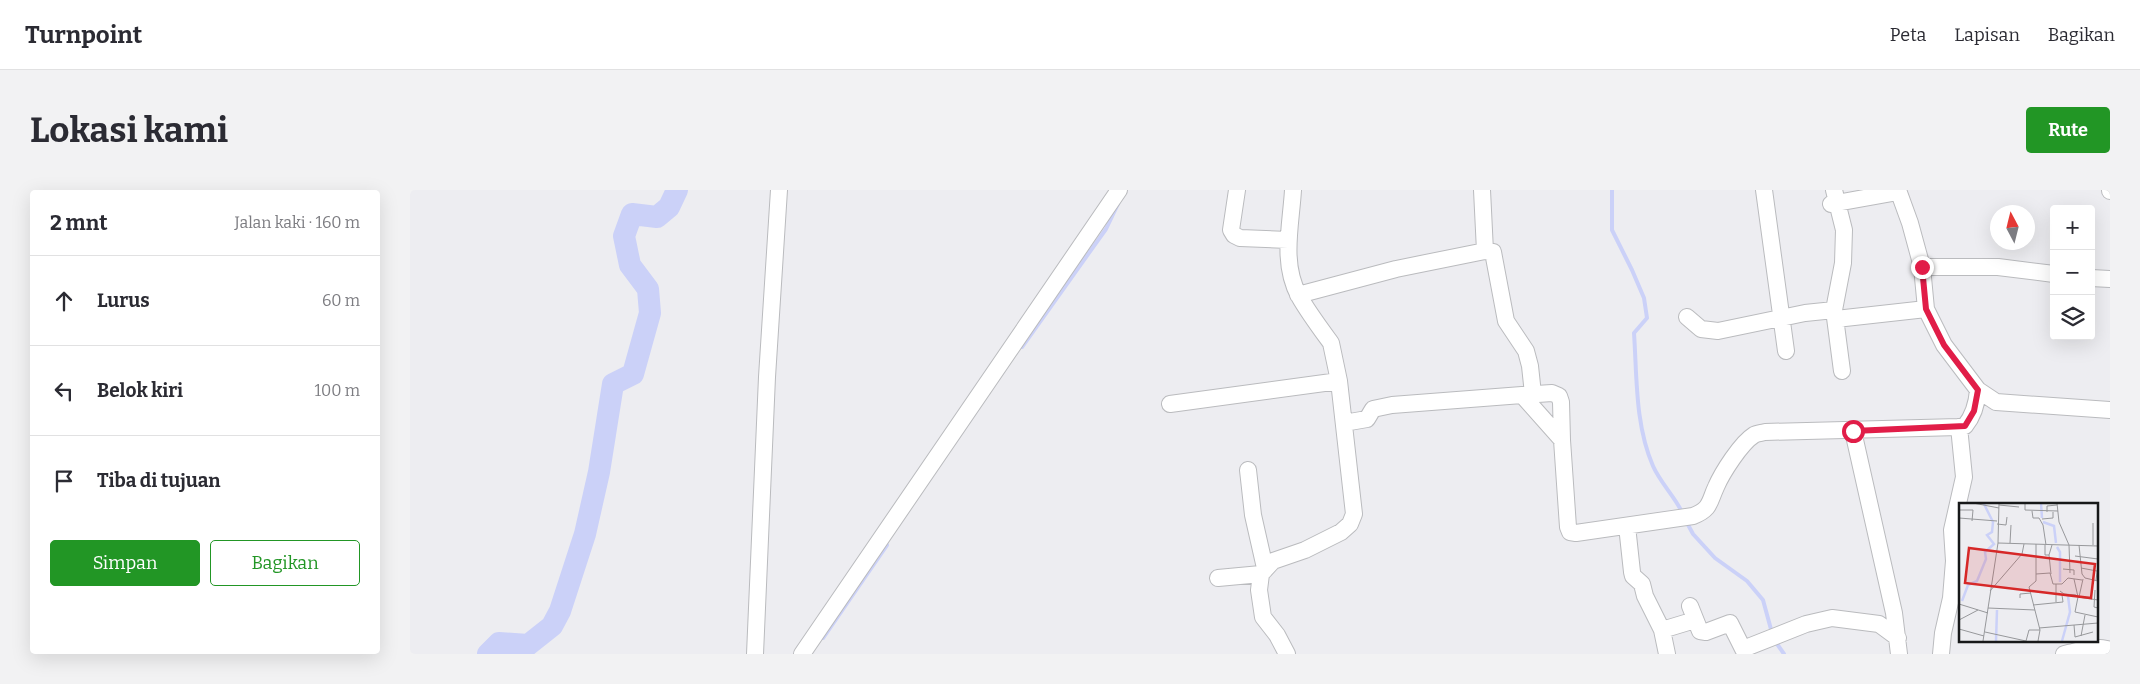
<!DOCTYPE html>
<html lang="id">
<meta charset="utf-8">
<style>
:root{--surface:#fff;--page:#f2f2f3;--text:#2b2b33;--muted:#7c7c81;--line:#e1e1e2;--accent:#229625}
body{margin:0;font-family:Bitter,serif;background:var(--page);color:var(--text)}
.controls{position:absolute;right:15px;top:15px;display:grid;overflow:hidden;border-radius:5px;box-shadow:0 5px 20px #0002}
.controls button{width:45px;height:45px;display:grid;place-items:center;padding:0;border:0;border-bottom:1px solid var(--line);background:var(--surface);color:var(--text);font:25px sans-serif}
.compass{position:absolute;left:1580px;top:15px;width:45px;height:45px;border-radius:50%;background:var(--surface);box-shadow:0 5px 20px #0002;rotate:353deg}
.stop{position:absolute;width:15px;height:15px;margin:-11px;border:4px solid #e11d48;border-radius:50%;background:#fff}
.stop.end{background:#e11d48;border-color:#fff;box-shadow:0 1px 5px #0008}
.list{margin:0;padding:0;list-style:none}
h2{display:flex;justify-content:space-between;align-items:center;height:65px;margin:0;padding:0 20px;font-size:21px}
h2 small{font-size:16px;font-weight:400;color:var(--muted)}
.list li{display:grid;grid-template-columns:32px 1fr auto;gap:15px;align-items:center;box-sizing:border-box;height:90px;padding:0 20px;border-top:1px solid var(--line)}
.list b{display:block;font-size:19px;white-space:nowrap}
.list em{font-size:16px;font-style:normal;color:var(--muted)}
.actions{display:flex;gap:10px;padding:15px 20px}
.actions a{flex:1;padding:11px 0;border:1px solid var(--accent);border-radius:5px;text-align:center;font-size:18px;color:var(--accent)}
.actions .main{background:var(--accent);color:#fff}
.icon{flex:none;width:28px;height:28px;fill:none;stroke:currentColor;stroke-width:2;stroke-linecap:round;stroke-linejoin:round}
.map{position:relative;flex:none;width:1700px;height:464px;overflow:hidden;border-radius:5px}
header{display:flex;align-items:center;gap:30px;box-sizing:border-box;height:70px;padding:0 25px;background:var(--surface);border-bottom:1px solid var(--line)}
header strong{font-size:24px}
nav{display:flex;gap:28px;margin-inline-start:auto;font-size:18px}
.intro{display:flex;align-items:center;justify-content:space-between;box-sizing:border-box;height:120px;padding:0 30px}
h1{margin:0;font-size:35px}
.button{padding:12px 22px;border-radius:5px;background:var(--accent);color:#fff;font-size:18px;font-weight:700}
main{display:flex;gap:30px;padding:0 30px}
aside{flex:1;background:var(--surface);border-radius:5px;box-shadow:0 5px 20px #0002}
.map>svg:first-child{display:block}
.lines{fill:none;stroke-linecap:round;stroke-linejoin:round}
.stream{stroke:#cbd1f8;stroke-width:4}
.river{stroke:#cbd1f8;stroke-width:22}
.minor-casing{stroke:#babbbe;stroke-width:18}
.minor{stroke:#fff;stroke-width:16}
.route{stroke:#e11d48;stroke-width:6}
.inset-river{fill:none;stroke:#cbd1f8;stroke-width:2.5}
.inset-road{fill:none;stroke:#97989b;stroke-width:1}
.view{fill:#d62828;fill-opacity:0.15;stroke:#d62828;stroke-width:2.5}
.inset-edge{fill:none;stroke:#171819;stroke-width:2.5}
</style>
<header>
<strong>Turnpoint</strong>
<nav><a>Peta</a><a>Lapisan</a><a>Bagikan</a></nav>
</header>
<div class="intro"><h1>Lokasi kami</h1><a class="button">Rute</a></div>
<main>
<aside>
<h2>2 mnt<small>Jalan kaki · 160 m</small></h2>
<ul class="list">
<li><svg class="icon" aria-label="ahead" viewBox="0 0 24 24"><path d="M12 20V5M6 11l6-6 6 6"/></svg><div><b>Lurus</b></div><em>60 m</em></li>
<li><svg class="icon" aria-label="left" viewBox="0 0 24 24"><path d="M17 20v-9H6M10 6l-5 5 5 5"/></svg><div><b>Belok kiri</b></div><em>100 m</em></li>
<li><svg class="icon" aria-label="arrive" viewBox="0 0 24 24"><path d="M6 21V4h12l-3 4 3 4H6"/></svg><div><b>Tiba di tujuan</b></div></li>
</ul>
<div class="actions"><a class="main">Simpan</a><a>Bagikan</a></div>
</aside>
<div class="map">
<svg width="1700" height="464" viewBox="0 0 1700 464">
<rect width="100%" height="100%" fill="#ededf1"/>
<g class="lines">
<path class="stream" d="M 1202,0 L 1202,40 L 1222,80 L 1234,108 L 1237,128 L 1224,143 C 1227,187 1225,235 1243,276 C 1250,292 1264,306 1272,322
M 612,157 L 696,39 L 708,14
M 1276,331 L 1283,344 L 1305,368 L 1337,391 L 1353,410 L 1362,443
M 413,448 L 477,355
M 1365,451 L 1374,464"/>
<path class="river" d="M 78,464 L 89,453 L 118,455 L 142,436 L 150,421 L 175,344 L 189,282 L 203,194 L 223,184 L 240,123 L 238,99 L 220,75 L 214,46 L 222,24 L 247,27 L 259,17 L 267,0"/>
<g class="minor-casing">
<path id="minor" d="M 827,0 L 821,40 L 824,45 L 830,48 L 878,50
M 1072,0 L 1075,61
M 1354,0 L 1376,161
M 1488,0 L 1500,33 L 1512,77 L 1516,119 L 1534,155 L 1568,200 L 1586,212 L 1700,220
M 1700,0 L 1700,1
M 1421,14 L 1488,2
M 1512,77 L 1588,77 L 1644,84
M 1681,88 L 1700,89
M 888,105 L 986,79 L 1075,61 L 1083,62 L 1096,131 L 1116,161 L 1120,176 L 1123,204
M 1424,120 L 1433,73 L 1434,40 L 1424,0
M 1277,127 L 1291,139 L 1308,141 L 1395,123 L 1424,120 L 1432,181
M 1426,129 L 1516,119
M 1112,205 L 1142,203 L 1149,206 L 1151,212 L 1152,250
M 760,214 L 929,191
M 934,233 L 957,229 L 963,219 L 982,215 L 1112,205 L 1152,250 L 1158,337 L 1160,342 L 1166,343 L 1283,326 C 1301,319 1299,312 1306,297 C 1312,283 1331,253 1344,245 C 1347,243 1352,243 1355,242 L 1549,237
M 1443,241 L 1484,423 L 1489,464
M 838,280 L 843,325 L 855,378
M 1217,336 L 1222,382 L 1223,386 L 1232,394 L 1235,406 L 1252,440 L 1257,464
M 808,388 L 851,384
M 1280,416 L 1290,441 L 1296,442 L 1320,433 L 1333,459 L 1396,434 L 1422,428 L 1469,434 L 1488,448
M 1252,440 L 1285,430
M 345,464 L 357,187 L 369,0
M 392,464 L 709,0
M 877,464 L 867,445 L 853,427 L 849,400 L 851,384 L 863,371 L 895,360 L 931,342 L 940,334 L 944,324 L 929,191 L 921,153 C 910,138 898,122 889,106 C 871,73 881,35 883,0
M 1531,464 L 1533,443 L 1541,408 L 1544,371 L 1542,340 L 1554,287 L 1549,237 L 1555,236 C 1564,225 1567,213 1568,200
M 1654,464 C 1670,461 1684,454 1700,460"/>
</g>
<use href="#minor" class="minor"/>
</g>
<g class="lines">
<path class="route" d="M 1443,241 L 1555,236 L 1564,221 L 1568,200 L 1534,155 L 1516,119 L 1512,77"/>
</g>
<g transform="translate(1549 313)">
<rect width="139" height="139" fill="#ededf1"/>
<path class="inset-river" d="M 82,0 L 83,15M 84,19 L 95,23 L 97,40M 98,44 L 101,49 L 101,79M 3,98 L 9,82 L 18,78 L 27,56 L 26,49 L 35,41 L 28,32 L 33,29 L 34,19 L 25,1M 37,138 L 38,107M 103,138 L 111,109 L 109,93"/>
<path class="inset-road" d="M 14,0 L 40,5M 66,0 L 66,7 L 99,8M 98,0 L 100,19 L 110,42M 40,2 L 60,4M 0,7 L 14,7 L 13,18M 73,8 L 74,15 L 80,15 L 84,22 L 87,42M 88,9 L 88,3 L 98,2M 0,15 L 38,18M 83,16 L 94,15 L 94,9M 38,21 L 47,22 L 48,14M 39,40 L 139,43M 51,40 L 52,22M 77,41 L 77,78 L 70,84 L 81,127 L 79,138M 86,42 L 86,52 L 90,52 L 93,42M 110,42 L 111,70M 120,42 L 123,71 L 126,75 L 139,78M 134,42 L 134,20M 90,52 L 92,71M 116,53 L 139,56M 122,65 L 138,68M 104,66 L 115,67 L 115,72M 77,71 L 91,70 L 94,81 L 103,81 L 109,75 L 123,77M 115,76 L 119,94M 137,77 L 139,62M 136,87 L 135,104 L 139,105M 31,88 L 63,51 L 65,41M 101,88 L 105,91 L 117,92M 120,94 L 124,76M 61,95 L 61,91 L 72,90M 139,97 L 119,94 L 116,109 L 139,114M 97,99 L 97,81M 0,101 L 29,110M 74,102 L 104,99 L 103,92M 29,105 L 76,107M 0,117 L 19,107M 115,122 L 116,134 L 134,129M 80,125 L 139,120M 0,126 L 25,133M 26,129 L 67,138 L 70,127 L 81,127M 122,133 L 126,112M 24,138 L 39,40 L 40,0"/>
<path class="view" d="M 10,45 L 136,61 L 132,95 L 6,80 Z"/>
<rect width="139" height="139" class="inset-edge"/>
</g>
</svg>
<div class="controls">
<button>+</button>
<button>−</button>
<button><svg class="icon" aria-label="layers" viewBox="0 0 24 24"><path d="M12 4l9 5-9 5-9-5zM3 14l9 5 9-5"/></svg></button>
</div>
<svg class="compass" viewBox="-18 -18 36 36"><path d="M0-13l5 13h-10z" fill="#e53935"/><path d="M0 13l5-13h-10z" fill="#7c7c81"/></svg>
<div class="stop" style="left:1443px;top:241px"></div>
<div class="stop end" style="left:1512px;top:77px"></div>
</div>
</main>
